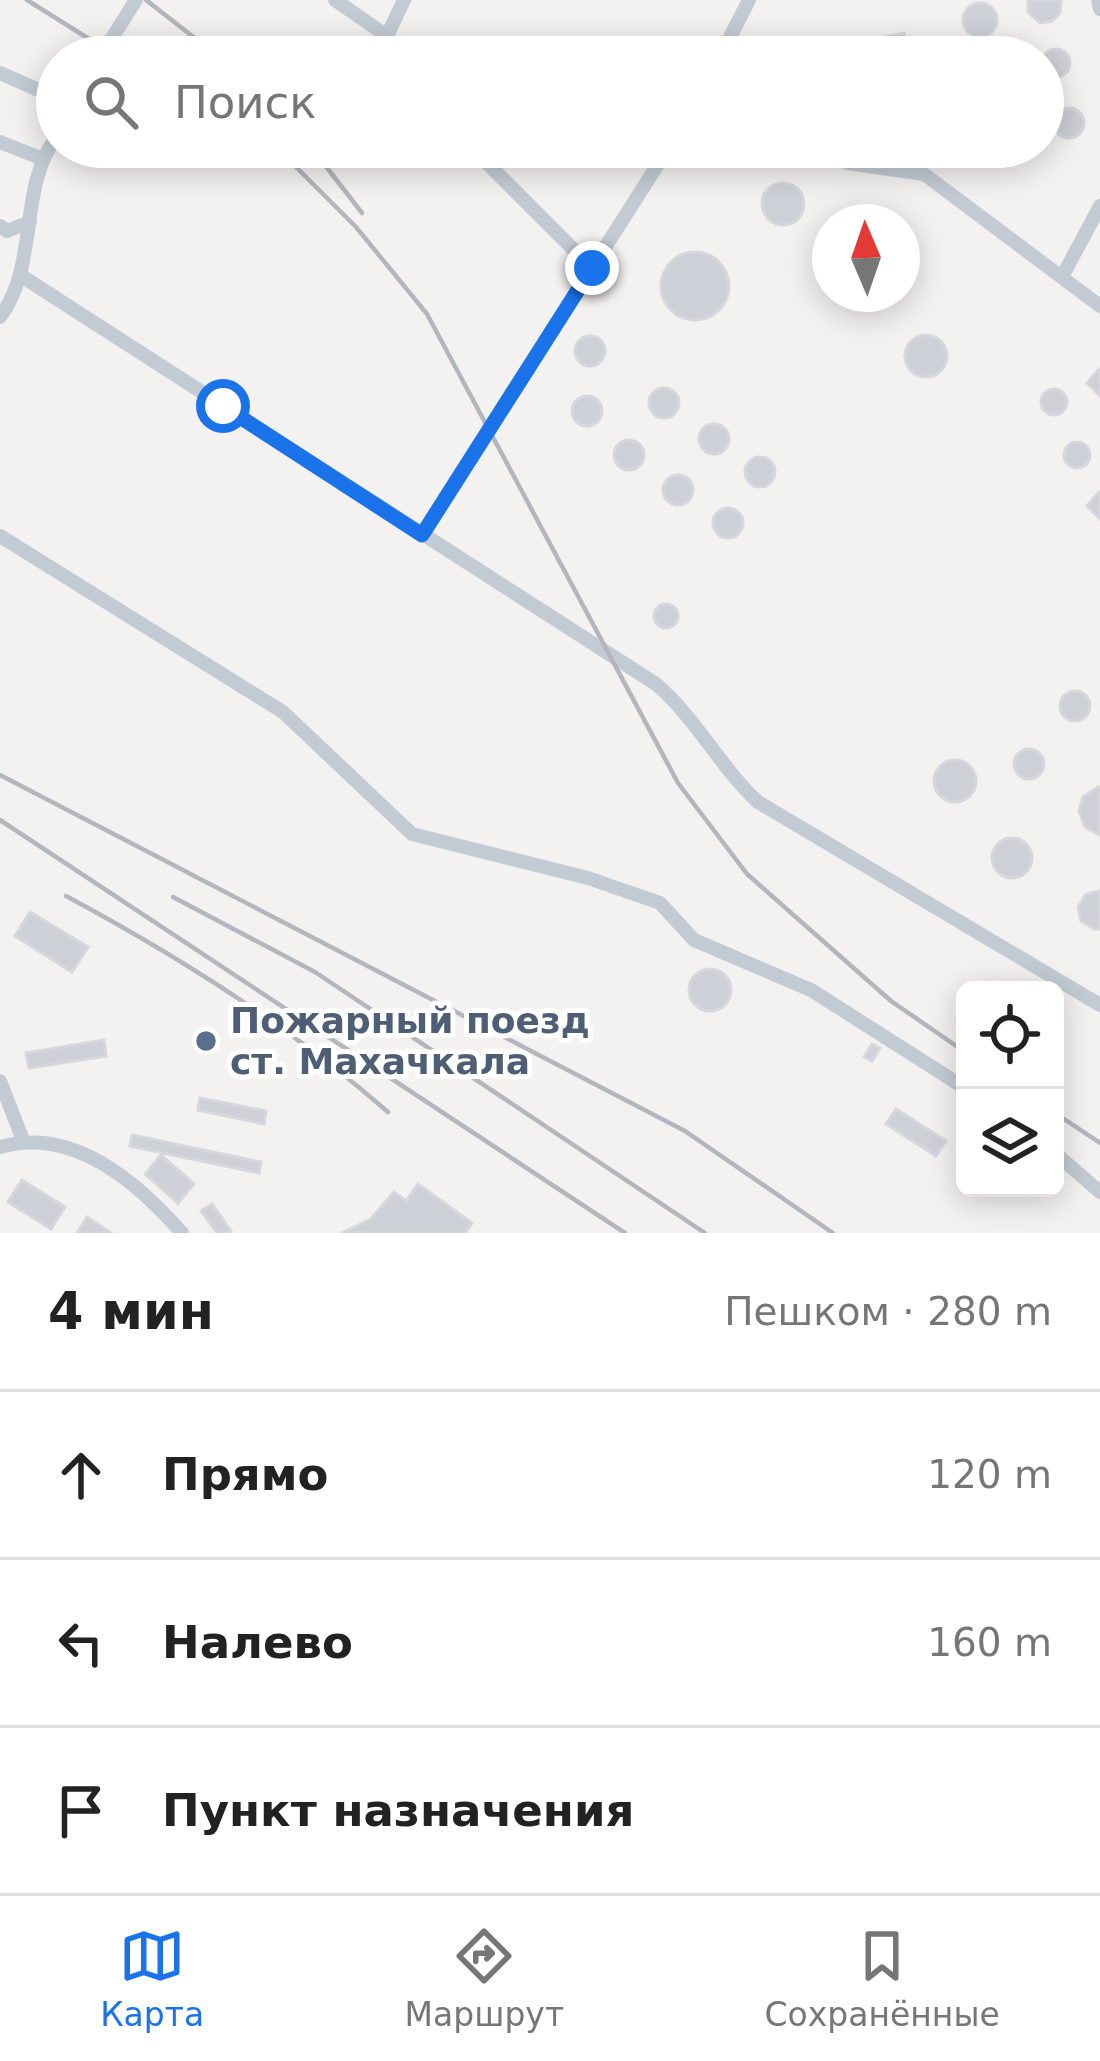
<!DOCTYPE html>
<html lang="ru">
<meta charset="utf-8">
<style>
:root{--surface:#fff;--page:#f2f2f2;--text:#222;--muted:#767676;--line:#e0e0e0;--accent:#1a73e8}
body{margin:0;font-family:"DejaVu Sans",sans-serif;background:var(--page);color:var(--text)}
.controls{position:absolute;right:36px;bottom:36px;display:grid;overflow:hidden;border-radius:18px;box-shadow:0 6px 30px #0003}
.controls button{width:108px;height:108px;display:grid;place-items:center;padding:0;border:0;border-bottom:3px solid var(--line);background:var(--surface);color:var(--text);font:60px sans-serif}
.compass{position:absolute;left:812px;top:204px;width:108px;height:108px;border-radius:50%;background:var(--surface);box-shadow:0 6px 30px #0003;rotate:358deg}
.stop{position:absolute;width:36px;height:36px;margin:-27px;border:9px solid #1a73e8;border-radius:50%;background:#fff}
.stop.end{background:#1a73e8;border-color:#fff;box-shadow:0 3px 12px #0008}
.list{margin:0;padding:0;list-style:none}
h2{display:flex;justify-content:space-between;align-items:center;height:156px;margin:0;padding:0 48px;font-size:51px}
h2 small{font-size:39px;font-weight:400;color:var(--muted)}
.list li{display:grid;grid-template-columns:78px 1fr auto;gap:36px;align-items:center;box-sizing:border-box;height:168px;padding:0 48px;border-top:3px solid var(--line)}
.list b{display:block;font-size:45px;white-space:nowrap}
.list em{font-size:39px;font-style:normal;color:var(--muted)}
.icon{flex:none;width:66px;height:66px;fill:none;stroke:currentColor;stroke-width:2;stroke-linecap:round;stroke-linejoin:round}
.map{position:relative;flex:none;width:1100px;height:1233px;overflow:hidden}
.search{position:absolute;background:var(--surface);box-shadow:0 6px 30px #0003;left:36px;right:36px;top:36px;height:132px;display:flex;align-items:center;gap:30px;box-sizing:border-box;padding:0 42px;border-radius:66px;color:var(--muted);font-size:45px}
.sheet{height:660px;background:var(--surface)}
nav{display:flex;justify-content:space-around;align-items:center;box-sizing:border-box;height:168px;border-top:3px solid var(--line);background:var(--surface);font-size:33px;color:var(--muted)}
nav a{display:grid;justify-items:center;gap:6px}
nav .on{color:var(--accent)}
.map>svg:first-child{display:block}
.building{fill:#cdd0d6;stroke:#d5d7dd;stroke-width:3}
.lines{fill:none;stroke-linecap:round;stroke-linejoin:round}
.minor{stroke:#c2cbd3;stroke-width:14}
.rail{stroke:#b3b6bc;stroke-width:4.5}
.route{stroke:#1a73e8;stroke-width:15}
.service-dot{fill:#5c6f8a;stroke:#fff;stroke-width:4.5}
.labels{text-anchor:middle;dominant-baseline:central;stroke-width:10;stroke-linejoin:round;paint-order:stroke}
.service-label{font-size:36px;font-weight:bold;fill:#4e5e75;stroke:#fff;text-anchor:start}
</style>
<div class="map">
<svg width="1100" height="1233" viewBox="0 0 1100 1233">
<rect width="100%" height="100%" fill="#f4f1f1"/>
<path class="building" d="M 1061,0 L 1060,13 L 1052,21 L 1040,23 L 1028,12 L 1028,0 Z
M963 20a17 17 0 1 1 34 0a17 17 0 1 1-34 0Z
M 904,33 L 910,57 L 829,57 L 827,50 Z
M 593,40 L 614,44 L 627,57 L 567,57 Z
M1042 63a14 14 0 1 1 28 0a14 14 0 1 1-28 0Z
M1054 123a15 15 0 1 1 30 0a15 15 0 1 1-30 0Z
M762 204a21 21 0 1 1 42 0a21 21 0 1 1-42 0Z
M661 286a34 34 0 1 1 68 0a34 34 0 1 1-68 0Z
M905 356a21 21 0 1 1 42 0a21 21 0 1 1-42 0Z
M575 351a15 15 0 1 1 30 0a15 15 0 1 1-30 0Z
M 1099,369 L 1100,369 L 1100,396 L 1087,383 Z
M649 403a15 15 0 1 1 30 0a15 15 0 1 1-30 0Z
M1041 402a13 13 0 1 1 26 0a13 13 0 1 1-26 0Z
M572 411a15 15 0 1 1 30 0a15 15 0 1 1-30 0Z
M699 439a15 15 0 1 1 30 0a15 15 0 1 1-30 0Z
M614 455a15 15 0 1 1 30 0a15 15 0 1 1-30 0Z
M1064 455a13 13 0 1 1 26 0a13 13 0 1 1-26 0Z
M745 472a15 15 0 1 1 30 0a15 15 0 1 1-30 0Z
M663 490a15 15 0 1 1 30 0a15 15 0 1 1-30 0Z
M 1099,492 L 1100,492 L 1100,519 L 1087,506 Z
M713 523a15 15 0 1 1 30 0a15 15 0 1 1-30 0Z
M654 616a12 12 0 1 1 24 0a12 12 0 1 1-24 0Z
M1060 706a15 15 0 1 1 30 0a15 15 0 1 1-30 0Z
M1014 764a15 15 0 1 1 30 0a15 15 0 1 1-30 0Z
M934 781a21 21 0 1 1 42 0a21 21 0 1 1-42 0Z
M 1098,787 L 1100,787 L 1100,835 L 1085,827 L 1079,811 L 1083,797 Z
M992 858a20 20 0 1 1 40 0a20 20 0 1 1-40 0Z
M 1099,891 L 1100,929 L 1094,929 L 1081,921 L 1078,907 L 1086,894 Z
M 30,912 L 88,947 L 72,972 L 15,936 Z
M689 990a21 21 0 1 1 42 0a21 21 0 1 1-42 0Z
M 104,1040 L 106,1056 L 29,1068 L 26,1053 Z
M 872,1044 L 880,1048 L 872,1061 L 864,1057 Z
M 200,1098 L 266,1111 L 264,1124 L 198,1110 Z
M 896,1109 L 946,1141 L 936,1156 L 886,1124 Z
M 132,1135 L 261,1162 L 259,1173 L 130,1146 Z
M 161,1155 L 194,1184 L 178,1203 L 145,1174 Z
M 22,1180 L 65,1207 L 51,1229 L 8,1202 Z
M 418,1184 L 472,1223 L 465,1233 L 342,1233 L 371,1219 L 394,1192 L 406,1201 Z
M 212,1204 L 231,1231 L 229,1233 L 217,1233 L 201,1211 Z
M 87,1217 L 111,1233 L 77,1233 Z"/>
<g class="lines">
<path class="minor" d="M 335,0 L 387,36 L 400,57
M 1098,0 L 1100,9
M 387,36 L 404,0
M 100,57 L 136,0
M 720,57 L 749,0
M 0,73 L 57,98
M 0,142 L 43,159
M 471,147 L 592,268
M 819,147 L 847,163 L 924,174 L 1100,306
M 0,226 L 7,231 L 30,222
M 1063,275 L 1100,206
M 23,277 L 656,684 C 697,719 719,766 758,802 L 1100,1005
M 0,317 C 40,263 17,189 57,136
M 422,535 L 669,147
M 0,536 L 283,712 L 412,834 L 588,878 L 660,903 L 694,940 L 811,990 L 965,1088
M 0,1081 L 23,1140
M 0,1147 C 73,1126 137,1182 182,1233
M 1055,1153 L 1100,1192"/>
<path class="rail" d="M 27,0 L 118,57
M 146,0 L 219,57
M 276,147 L 356,227 L 427,314 L 678,783 L 747,874 L 891,1001 L 965,1052
M 311,147 L 362,213
M 0,775 L 685,1131 L 833,1233
M 0,820 L 625,1233
M 66,896 C 178,956 292,1028 388,1112
M 173,897 L 315,972 L 705,1233
M 1055,1113 L 1100,1143"/>
</g>
<g class="lines">
<path class="route" d="M 223,406 L 422,535 L 592,268"/>
</g>
<circle class="service-dot" cx="206" cy="1041" r="12"/>
<g class="labels">
<g class="service-label">
<text x="230" y="1020">Пожарный поезд<tspan x="230" dy="41">ст. Махачкала</tspan></text>
</g>
</g>
</svg>
<div class="controls">
<button><svg class="icon" aria-label="locate" viewBox="0 0 24 24"><circle cx="12" cy="12" r="6"/><path d="M12 2v4M12 18v4M2 12h4M18 12h4"/></svg></button>
<button><svg class="icon" aria-label="layers" viewBox="0 0 24 24"><path d="M12 4l9 5-9 5-9-5zM3 14l9 5 9-5"/></svg></button>
</div>
<svg class="compass" viewBox="-18 -18 36 36"><path d="M0-13l5 13h-10z" fill="#e53935"/><path d="M0 13l5-13h-10z" fill="#767676"/></svg>
<div class="stop" style="left:223px;top:406px"></div>
<div class="stop end" style="left:592px;top:268px"></div>
<div class="search"><svg class="icon" aria-label="search" viewBox="0 0 24 24"><circle cx="10" cy="10" r="6"/><path d="M15 15l6 6"/></svg>Поиск</div>
</div>
<section class="sheet">
<h2>4 мин<small>Пешком · 280 m</small></h2>
<ul class="list">
<li><svg class="icon" aria-label="ahead" viewBox="0 0 24 24"><path d="M12 20V5M6 11l6-6 6 6"/></svg><div><b>Прямо</b></div><em>120 m</em></li>
<li><svg class="icon" aria-label="left" viewBox="0 0 24 24"><path d="M17 20v-9H6M10 6l-5 5 5 5"/></svg><div><b>Налево</b></div><em>160 m</em></li>
<li><svg class="icon" aria-label="arrive" viewBox="0 0 24 24"><path d="M6 21V4h12l-3 4 3 4H6"/></svg><div><b>Пункт назначения</b></div></li>
</ul>
</section>
<nav>
<a class="on"><svg class="icon" aria-label="map" viewBox="0 0 24 24"><path d="M3 6l6-2 6 2 6-2v14l-6 2-6-2-6 2zM9 4v14M15 6v14"/></svg>Карта</a>
<a><svg class="icon" aria-label="directions" viewBox="0 0 24 24"><path d="M12 3l9 9-9 9-9-9zM9 14v-3h6M13 9l2 2-2 2"/></svg>Маршрут</a>
<a><svg class="icon" aria-label="saved" viewBox="0 0 24 24"><path d="M7 4h10v16l-5-4-5 4z"/></svg>Сохранённые</a>
</nav>
